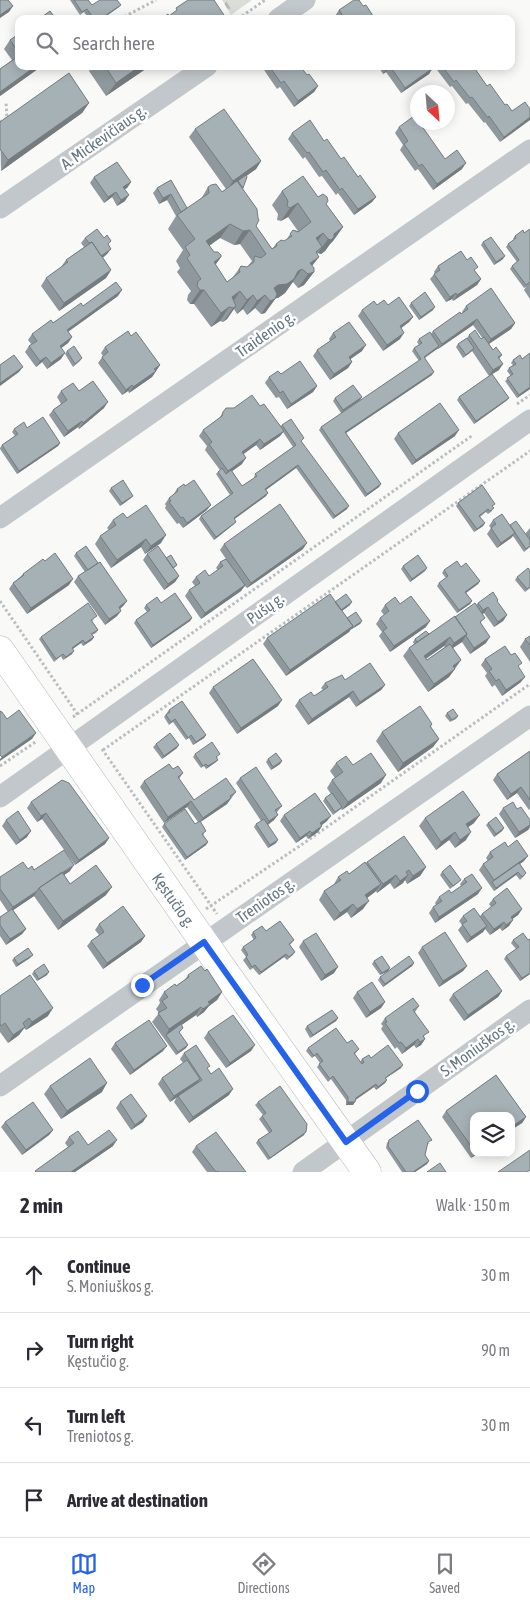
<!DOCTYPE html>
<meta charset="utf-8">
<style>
:root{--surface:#fff;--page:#f7f7f7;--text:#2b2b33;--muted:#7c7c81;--line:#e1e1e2;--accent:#2563eb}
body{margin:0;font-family:"Asap Condensed",sans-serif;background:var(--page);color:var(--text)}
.controls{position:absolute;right:15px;bottom:15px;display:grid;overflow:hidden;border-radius:10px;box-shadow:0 2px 12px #0003}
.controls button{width:45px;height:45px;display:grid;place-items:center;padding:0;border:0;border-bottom:1px solid var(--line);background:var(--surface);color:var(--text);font:25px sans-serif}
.compass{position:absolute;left:410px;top:85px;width:45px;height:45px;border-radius:50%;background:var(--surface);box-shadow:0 2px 12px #0003;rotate:154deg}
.stop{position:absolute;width:15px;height:15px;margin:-11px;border:4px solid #2563eb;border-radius:50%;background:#fff}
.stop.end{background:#2563eb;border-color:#fff;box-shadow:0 1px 5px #0008}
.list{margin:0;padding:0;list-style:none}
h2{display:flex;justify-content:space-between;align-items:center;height:65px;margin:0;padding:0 20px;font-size:21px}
h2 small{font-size:16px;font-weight:400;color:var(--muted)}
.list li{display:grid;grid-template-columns:32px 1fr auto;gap:15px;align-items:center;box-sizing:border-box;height:75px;padding:0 20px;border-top:1px solid var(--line)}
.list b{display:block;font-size:19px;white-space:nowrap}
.list p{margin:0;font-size:16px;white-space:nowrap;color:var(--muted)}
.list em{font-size:16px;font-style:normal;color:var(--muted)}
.icon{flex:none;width:28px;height:28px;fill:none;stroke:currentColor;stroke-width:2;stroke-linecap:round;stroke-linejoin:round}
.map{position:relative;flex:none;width:530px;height:1172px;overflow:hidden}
.search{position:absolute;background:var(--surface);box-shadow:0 2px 12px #0003;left:15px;right:15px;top:15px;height:55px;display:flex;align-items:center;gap:12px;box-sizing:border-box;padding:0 18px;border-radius:10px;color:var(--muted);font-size:19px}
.sheet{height:365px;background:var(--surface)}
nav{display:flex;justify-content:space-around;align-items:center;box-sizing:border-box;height:70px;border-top:1px solid var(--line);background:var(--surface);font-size:14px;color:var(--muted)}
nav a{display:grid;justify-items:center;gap:2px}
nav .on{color:var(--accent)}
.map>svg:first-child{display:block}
.forest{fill:url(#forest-firs)}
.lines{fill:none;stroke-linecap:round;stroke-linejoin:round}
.major-casing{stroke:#b3babd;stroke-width:29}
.path{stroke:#babec1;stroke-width:3;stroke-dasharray:2.5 2.5;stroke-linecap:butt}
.minor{stroke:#c2c7cb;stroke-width:21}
.major{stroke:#fff;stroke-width:28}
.wall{fill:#8f989d;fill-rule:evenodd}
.shaded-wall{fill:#747c7f}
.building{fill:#a6b1b6;stroke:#747c7f;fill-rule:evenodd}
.route{stroke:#2563eb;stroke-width:6}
.labels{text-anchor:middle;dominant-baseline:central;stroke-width:5;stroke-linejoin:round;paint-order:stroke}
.street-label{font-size:16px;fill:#637782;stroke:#fff}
</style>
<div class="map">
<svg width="530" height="1172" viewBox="0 0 530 1172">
<defs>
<pattern id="forest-firs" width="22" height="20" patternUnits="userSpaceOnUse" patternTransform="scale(1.25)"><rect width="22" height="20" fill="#d9ded6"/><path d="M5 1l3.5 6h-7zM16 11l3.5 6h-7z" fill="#b4b9b3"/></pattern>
</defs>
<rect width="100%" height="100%" fill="#f9f9f7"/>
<path class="forest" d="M 222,0 L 252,0 L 231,15 Z"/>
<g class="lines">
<g class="major-casing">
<path id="major" d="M 0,650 L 217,961 L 367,1172"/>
</g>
<path class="path" d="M 120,19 L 156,0
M 238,19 L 265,0
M 0,122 L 7,118 L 6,103
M 517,404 L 530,395
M 0,601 L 78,715
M 73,717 L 473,435
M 102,749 L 217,914
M 103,750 L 530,451
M 0,766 L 37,741
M 206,909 L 307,841 L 530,684"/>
<path class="minor" d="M 278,19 L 305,0
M 0,208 L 207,66
M 0,518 L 530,150
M 0,797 L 530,420
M 0,1086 L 530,716
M 303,1172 L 530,1010"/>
<use href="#major" class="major"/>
</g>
<path class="wall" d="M 70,0 L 88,0 L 92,5 L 119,7 L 102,19 L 89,19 L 84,12 L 80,15 Z
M 363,6 L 375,19 L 337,19 L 335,16 L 339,10 Z
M 19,34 L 19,66 L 42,66 L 0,96 L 0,69 L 12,60 L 4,49 L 10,40 Z
M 92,66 L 150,66 L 106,96 L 89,71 Z
M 262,66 L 300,66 L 307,75 L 318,86 L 314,92 L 294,107 L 280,87 L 277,89 L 262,67 Z
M 378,66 L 432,66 L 429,74 L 401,93 L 386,72 L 383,74 Z
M 434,66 L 473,66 L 487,86 L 505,105 L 512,111 L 530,109 L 500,142 L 485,122 L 484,123 L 468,103 L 466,104 L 452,86 L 450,87 Z
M 89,103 L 82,113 L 1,171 L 0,122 Z
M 399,127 L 445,159 L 462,169 L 433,190 L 418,169 L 415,171 L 400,150 L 403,145 L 395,133 Z
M 195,129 L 261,161 L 256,169 L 246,176 L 243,188 L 256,226 L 272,249 L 276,244 L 286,240 L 293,230 L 298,231 L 288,217 L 281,221 L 277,220 L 278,214 L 272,205 L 282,191 L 318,197 L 326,204 L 343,227 L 333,241 L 330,244 L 325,251 L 321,254 L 318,253 L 317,254 L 312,266 L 314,272 L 304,285 L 298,288 L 293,282 L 292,283 L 285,293 L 278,298 L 276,298 L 265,313 L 261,314 L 255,308 L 247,315 L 243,309 L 237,314 L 234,309 L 227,319 L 223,322 L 220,321 L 211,327 L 194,304 L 190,304 L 187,300 L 188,295 L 191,291 L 177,272 L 180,268 L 176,261 L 183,250 L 168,229 L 176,216 L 167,200 L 159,204 L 153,193 L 157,188 L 171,180 L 187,208 L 201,199 L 208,187 L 222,192 L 226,189 L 189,137 ZM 220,238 L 234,245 L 240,244 L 252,261 L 247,267 L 241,266 L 233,277 L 227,282 L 215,265 L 221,257 L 214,252 L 209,245 Z
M 292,133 L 324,141 L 376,197 L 372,202 L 354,215 L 338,193 L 336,195 L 322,176 L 319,177 L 305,157 L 303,159 L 288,139 Z
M 94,177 L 131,182 L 127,188 L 124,189 L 125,201 L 117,206 L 112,197 L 104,203 L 90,183 Z
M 530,229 L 530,299 L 524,290 L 526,287 L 524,288 L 510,269 L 512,266 L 517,262 L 506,247 L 508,244 L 514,240 L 513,239 L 515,236 L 524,233 Z
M 85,238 L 109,245 L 107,254 L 103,258 L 111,270 L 106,278 L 59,311 L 41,286 L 46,278 L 61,267 L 66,260 L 84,247 L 81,243 Z
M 483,242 L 503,259 L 494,265 L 481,245 Z
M 438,266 L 475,271 L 481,279 L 477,285 L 453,301 L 452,299 L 446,302 L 430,279 L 435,273 L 434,272 Z
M 118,296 L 68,332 L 72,337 L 68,343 L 61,348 L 61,359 L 47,369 L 42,362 L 36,367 L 25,352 L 29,346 L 32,345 L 28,340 L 32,334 L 53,323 L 83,306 Z
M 411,303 L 433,310 L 419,320 L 409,306 Z
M 377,305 L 388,305 L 413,317 L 409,322 L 401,328 L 400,339 L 383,351 L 358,316 L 362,310 Z
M 466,306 L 515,323 L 511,329 L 489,344 L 493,350 L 502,355 L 499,359 L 499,370 L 492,374 L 509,398 L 506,401 L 474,424 L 457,400 L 459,397 L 489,376 L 472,351 L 463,358 L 456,347 L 458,344 L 467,338 L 469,335 L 481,339 L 483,339 L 473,325 L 438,349 L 437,349 L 425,358 L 432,375 L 346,433 L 381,484 L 379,487 L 365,497 L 319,430 L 321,427 L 419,361 L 412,351 L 414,348 L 419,345 L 417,342 L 419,339 L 431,334 L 433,331 L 463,313 L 462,312 Z
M 333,333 L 362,351 L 350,359 L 352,362 L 348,368 L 330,380 L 313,356 L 317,350 L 330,341 L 329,339 Z
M 131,336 L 160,365 L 152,377 L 129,393 L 128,391 L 122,395 L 98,363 L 103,356 L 101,353 L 105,347 Z
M 67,351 L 82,358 L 80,361 L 73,367 L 65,354 Z
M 530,353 L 530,389 L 517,398 L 505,381 L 511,376 L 507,371 L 509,368 L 513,365 L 511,363 L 513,360 L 522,359 Z
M 281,374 L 317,386 L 313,392 L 287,409 L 279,397 L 276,398 L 265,383 L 269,377 Z
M 61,391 L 79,391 L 104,408 L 79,429 L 78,427 L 64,437 L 49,415 L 53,410 L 61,404 L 57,397 Z
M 362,397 L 360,400 L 341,413 L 333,401 L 335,398 Z
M 260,406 L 281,426 L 282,425 L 302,441 L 301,442 L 347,509 L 333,519 L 296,468 L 266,490 L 268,493 L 266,496 L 234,519 L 234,524 L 214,540 L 199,519 L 201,516 L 230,495 L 216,474 L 220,470 L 205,450 L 207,446 L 199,436 L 203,430 L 219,419 L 223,412 ZM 283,432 L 293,447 L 255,474 L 254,478 L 242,486 L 232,471 L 242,464 L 243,454 L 256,445 L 260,450 L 280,436 Z
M 27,428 L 60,443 L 58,446 L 17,474 L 0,449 L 0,448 L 2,445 L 15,436 L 12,432 L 14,429 Z
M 398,433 L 455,436 L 412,465 L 394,439 Z
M 111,488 L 131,498 L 120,506 L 109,491 Z
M 177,489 L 207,510 L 183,528 L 179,523 L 177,524 L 165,508 L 166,506 L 165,504 L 169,498 L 173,495 Z
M 458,503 L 493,507 L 492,511 L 488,514 L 486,512 L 480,517 L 485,523 L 483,526 L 474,532 L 456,506 Z
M 127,518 L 161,543 L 145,554 L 141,547 L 111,568 L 95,544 L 100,536 L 109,530 L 107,528 L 113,520 Z
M 493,520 L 510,525 L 525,534 L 530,528 L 530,547 L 524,552 L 513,536 L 511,538 L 497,548 L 487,534 L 491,528 L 489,526 Z
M 224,544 L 303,549 L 247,588 L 245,586 L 241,591 L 201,619 L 185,596 L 189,590 L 195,586 L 192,582 L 196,577 L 209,576 L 218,570 L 216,568 L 220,562 L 226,559 L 220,550 Z
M 76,553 L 98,563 L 127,601 L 123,606 L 120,609 L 117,616 L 105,625 L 74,582 L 78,576 L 85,572 L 74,556 Z
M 147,554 L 166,558 L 177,565 L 173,569 L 179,576 L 175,582 L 164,590 L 143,560 Z
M 403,566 L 425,571 L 410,582 L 401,569 Z
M 461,567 L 480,581 L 478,584 L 466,593 L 472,601 L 470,604 L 457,613 L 437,586 L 439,583 L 446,578 L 442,573 L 444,570 Z
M 530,570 L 530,588 L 525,592 L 515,580 L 517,577 Z
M 23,574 L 69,585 L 27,614 L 9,589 L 13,583 L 19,578 Z
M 498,600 L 497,602 L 507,615 L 503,621 L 494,627 L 484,613 L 482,614 L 481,624 L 486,643 L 470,654 L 462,642 L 453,648 L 461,660 L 449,677 L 428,692 L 403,656 L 409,648 L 414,644 L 413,642 L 415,639 L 429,634 L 455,617 L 476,605 L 478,603 ZM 444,646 L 445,647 L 427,660 L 426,659 Z
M 335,602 L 350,605 L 342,611 L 347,618 L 362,621 L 360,624 L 350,630 L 349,632 L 286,676 L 263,644 L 267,638 Z
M 161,603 L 192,618 L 190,621 L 151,648 L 134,623 L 136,620 L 147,612 L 144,608 L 146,605 Z
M 400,604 L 426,627 L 390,652 L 379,636 L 382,632 L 376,624 L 380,618 L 384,615 L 381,611 L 385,605 Z
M 95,619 L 92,621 L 98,630 L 96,633 L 92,635 L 94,637 L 92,640 L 83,646 L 81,643 L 72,649 L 72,654 L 63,660 L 61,656 L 54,662 L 39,639 L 41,637 Z
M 530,636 L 530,662 L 520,647 L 525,639 Z
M 485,659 L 519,667 L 521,682 L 502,696 L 495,685 L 492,687 L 485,676 L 487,673 L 481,665 Z
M 345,680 L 385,685 L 381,690 L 356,707 L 349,697 L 308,725 L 295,706 L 299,700 L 314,696 L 323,690 L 321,688 L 325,683 Z
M 213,687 L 278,706 L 237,734 L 209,693 Z
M 169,710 L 206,735 L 204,738 L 193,745 L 189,738 L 186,740 L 173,722 L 169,725 L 164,717 Z
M 447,713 L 458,716 L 456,719 L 450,722 L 445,716 Z
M 432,724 L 431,727 L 439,739 L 433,747 L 398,772 L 376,741 L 382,732 Z
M 156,744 L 177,748 L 162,759 L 153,747 Z
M 530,751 L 530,809 L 529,810 L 517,793 L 507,800 L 493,780 L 497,774 Z
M 195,754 L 218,757 L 217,758 L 216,762 L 206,769 L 204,766 L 201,768 L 193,757 Z
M 268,759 L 282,761 L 280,764 L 271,770 L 266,762 Z
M 336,763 L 353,765 L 381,783 L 342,810 L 341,809 L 333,815 L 323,801 L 325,798 L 331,794 L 327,788 L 332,780 L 335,778 L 330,771 Z
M 183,773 L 179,779 L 194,800 L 236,792 L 227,804 L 200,822 L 204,834 L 203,835 L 208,842 L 206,845 L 185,860 L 162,827 L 164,824 L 195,824 L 198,822 L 187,807 L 164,823 L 140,787 L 144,781 Z
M 240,778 L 282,806 L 277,812 L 274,820 L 268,825 L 276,843 L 268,848 L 254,827 L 256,824 L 261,821 L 236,783 Z
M 31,802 L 109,838 L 105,844 L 75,865 L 42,819 L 37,822 L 27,808 Z
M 503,808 L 517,809 L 530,820 L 530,827 L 528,830 L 515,838 L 499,814 Z
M 284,815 L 327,821 L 322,825 L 322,826 L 318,832 L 308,839 L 306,836 L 296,843 L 280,821 Z
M 425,818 L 474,823 L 468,827 L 466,840 L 455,848 L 449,840 L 436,850 L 419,826 Z
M 6,820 L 27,837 L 16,845 L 2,826 Z
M 488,823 L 504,828 L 502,831 L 494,837 L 486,825 Z
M 508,847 L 524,861 L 520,864 L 526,873 L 524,876 L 520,880 L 516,875 L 494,891 L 479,870 L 483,864 L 488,861 L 486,858 L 490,852 Z
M 367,862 L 426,867 L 420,876 L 407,884 L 405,880 L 403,883 L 394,889 L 390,883 L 377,893 L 376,891 L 367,898 L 363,909 L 351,918 L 347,912 L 334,921 L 319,900 L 324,891 L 333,886 L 338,877 L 349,874 L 366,863 Z
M 28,869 L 70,871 L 64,875 L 70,884 L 106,895 L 58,930 L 34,896 L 13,910 L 26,929 L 22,934 L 6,945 L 0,936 L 0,917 L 8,912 L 0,900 L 0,877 Z
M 442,872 L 459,882 L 450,889 L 440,875 Z
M 464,879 L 478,894 L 435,923 L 429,913 L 433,907 L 436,905 L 435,903 L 439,897 L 451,893 L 461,886 L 460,884 Z
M 493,899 L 522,909 L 518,915 L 512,919 L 509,926 L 502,931 L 500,928 L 490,935 L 485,929 L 483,932 L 467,943 L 458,930 L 462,925 L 459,921 L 463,916 L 480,916 L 482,914 L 491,907 L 489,904 Z
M 99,924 L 145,936 L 141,942 L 103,969 L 87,946 L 91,941 L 99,935 L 95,930 Z
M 266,931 L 294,940 L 290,945 L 295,952 L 293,955 L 287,960 L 284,957 L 259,975 L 253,968 L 250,970 L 243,960 L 246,957 L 241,950 L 243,947 L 254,940 L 251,935 L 253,932 Z
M 530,939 L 530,974 L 520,981 L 504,959 L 506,956 L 516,949 L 511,943 L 513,940 L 528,940 Z
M 303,941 L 334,973 L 321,981 L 299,947 Z
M 422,947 L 467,966 L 463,971 L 439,987 L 418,953 Z
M 14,958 L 30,958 L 16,967 L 12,960 Z
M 374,961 L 388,971 L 380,975 L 372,964 Z
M 414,963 L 412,966 L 383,987 L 378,980 L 380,977 Z
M 34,971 L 47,975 L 37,981 L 32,974 Z
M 205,971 L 222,992 L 217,1000 L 209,1006 L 204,1012 L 197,1017 L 196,1015 L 181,1025 L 183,1028 L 179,1033 L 186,1048 L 176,1055 L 152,1022 L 159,1013 L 156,1009 L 160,1003 L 159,1000 L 164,992 L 176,986 L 184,981 L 188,975 Z
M 502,991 L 498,997 L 464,1021 L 449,1000 L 453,994 Z
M 357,992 L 385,1002 L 381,1008 L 366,1018 L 353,998 Z
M 0,996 L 48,1016 L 26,1030 L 24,1028 L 19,1035 L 8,1043 L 0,1032 Z
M 419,1006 L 415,1012 L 425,1039 L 421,1045 L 416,1048 L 414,1045 L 402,1054 L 397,1047 L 395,1049 L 381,1029 L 383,1026 L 381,1024 L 385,1018 Z
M 338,1018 L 336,1021 L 310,1038 L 305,1029 L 307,1026 Z
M 208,1032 L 251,1051 L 226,1068 L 204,1038 Z
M 115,1043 L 163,1051 L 130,1075 L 111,1049 Z
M 347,1043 L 359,1049 L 355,1054 L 360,1062 L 362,1059 L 371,1058 L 401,1068 L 386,1078 L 387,1080 L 385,1083 L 376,1090 L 374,1087 L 355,1100 L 353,1105 L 346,1105 L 346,1100 L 331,1079 L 328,1082 L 317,1067 L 320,1063 L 315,1056 L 312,1058 L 306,1051 L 308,1048 Z
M 184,1053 L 207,1069 L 229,1095 L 189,1123 L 174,1102 L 177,1097 L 170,1102 L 158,1084 L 162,1078 L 183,1063 L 180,1059 Z
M 496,1075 L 526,1117 L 522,1123 L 511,1130 L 511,1116 L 474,1116 L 474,1153 L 479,1153 L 471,1158 L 442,1117 L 446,1111 Z
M 50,1086 L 102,1092 L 61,1119 L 44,1094 Z
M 120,1102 L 143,1122 L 131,1130 L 116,1108 Z
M 258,1102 L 304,1135 L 268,1160 L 256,1143 L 258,1140 L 269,1133 L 259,1119 L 263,1115 L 255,1105 Z
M 5,1122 L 53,1130 L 49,1135 L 22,1155 L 1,1127 Z
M 69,1137 L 88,1145 L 113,1146 L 75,1172 L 35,1172 L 68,1147 L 65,1143 Z
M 389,1140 L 430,1143 L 427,1144 L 425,1155 L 429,1161 L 427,1164 L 415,1172 L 402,1172 L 386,1148 L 387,1143 Z
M 196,1146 L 246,1172 L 207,1172 L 192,1152 Z"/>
<path class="shaded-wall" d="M 121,5 L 119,7 L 102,19 L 100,19 Z
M 13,6 L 9,12 L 0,18 L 0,15 Z
M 36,66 L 42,66 L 0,96 L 0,92 Z
M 140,66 L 150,66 L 106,96 L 116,83 Z
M 390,66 L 386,72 L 383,74 L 387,68 Z
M 433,68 L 429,74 L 401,93 L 405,88 Z
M 318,86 L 314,92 L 294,107 L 298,101 Z
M 89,103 L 82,113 L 1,171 L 8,160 Z
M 530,117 L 530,120 L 500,142 L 504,137 Z
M 261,161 L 256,169 L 227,190 L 233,181 Z
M 466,163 L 462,169 L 433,190 L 437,184 Z
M 131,182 L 127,188 L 119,193 L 123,187 Z
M 116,192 L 112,197 L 104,203 L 108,197 Z
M 171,194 L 167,200 L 159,204 L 163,198 Z
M 129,195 L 125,201 L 117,206 L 121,200 Z
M 376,197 L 372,202 L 354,215 L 358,209 Z
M 298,203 L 288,217 L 281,221 L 290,208 Z
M 230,224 L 220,238 L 197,255 L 206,241 Z
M 343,227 L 333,241 L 330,244 L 325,251 L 321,254 L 318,253 L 328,239 L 334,234 Z
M 250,230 L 240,244 L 234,245 L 243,231 Z
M 323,233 L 314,247 L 316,238 Z
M 111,249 L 107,254 L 95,263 L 99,257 Z
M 505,256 L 503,259 L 494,265 L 496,262 Z
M 221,257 L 211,271 L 214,262 Z
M 319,257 L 309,270 L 310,263 Z
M 302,269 L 285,293 L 278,298 L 268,299 L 274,288 Z
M 111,270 L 106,278 L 59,311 L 64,303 Z
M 314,272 L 304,285 L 298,288 L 308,274 Z
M 481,279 L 477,285 L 453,301 L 457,295 Z
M 122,290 L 118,296 L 63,335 L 67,330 Z
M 200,290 L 204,290 L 194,304 L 190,304 Z
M 240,291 L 231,305 L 232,297 Z
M 456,293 L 452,299 L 446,302 L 450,297 Z
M 253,295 L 243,309 L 237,314 L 247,300 Z
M 265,295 L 255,308 L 247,315 L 257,301 Z
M 275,299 L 265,313 L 261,314 L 270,301 Z
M 236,306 L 227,319 L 223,322 L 233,308 Z
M 229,307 L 220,321 L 211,327 L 221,313 Z
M 435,307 L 433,310 L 419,320 L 421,317 Z
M 413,317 L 409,322 L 396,332 L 400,326 Z
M 477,319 L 473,325 L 438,349 L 442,344 Z
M 515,323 L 511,329 L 487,345 L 491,339 Z
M 404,333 L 400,339 L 383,351 L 387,345 Z
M 72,337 L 68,343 L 56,352 L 60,346 Z
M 366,345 L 362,351 L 345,363 L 349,357 Z
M 439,346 L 437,349 L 422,359 L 424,357 Z
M 474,348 L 472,351 L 463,358 L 466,355 Z
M 65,353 L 61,359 L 47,369 L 51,363 Z
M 46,357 L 42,362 L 36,367 L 40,361 Z
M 352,362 L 348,368 L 330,380 L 334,374 Z
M 503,364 L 499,370 L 489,376 L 493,370 Z
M 160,365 L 152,377 L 129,393 L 133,387 Z
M 23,367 L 19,372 L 0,386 L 0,383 Z
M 434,372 L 432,375 L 343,435 L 345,432 Z
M 132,385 L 128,391 L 122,395 L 126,390 Z
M 317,386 L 313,392 L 287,409 L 291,404 Z
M 530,387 L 530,389 L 517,398 L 519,395 Z
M 362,397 L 360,400 L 341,413 L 343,410 Z
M 509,398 L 506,401 L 474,424 L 476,421 Z
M 108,402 L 104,408 L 79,429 L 83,423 Z
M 82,421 L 78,427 L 64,437 L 68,431 Z
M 459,430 L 455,436 L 412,465 L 416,460 Z
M 284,431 L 280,436 L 260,450 L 264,444 Z
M 260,439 L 256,445 L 238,458 L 242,452 Z
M 60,443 L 58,446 L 17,474 L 19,471 Z
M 246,458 L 242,464 L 224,477 L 228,471 Z
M 298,465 L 296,468 L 263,492 L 265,489 Z
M 381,484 L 379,487 L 365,497 L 367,494 Z
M 268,493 L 266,496 L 232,521 L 234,518 Z
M 133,496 L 131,498 L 120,506 L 122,503 Z
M 211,505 L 207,510 L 183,528 L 187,523 Z
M 349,506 L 347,509 L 333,519 L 335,516 Z
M 236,522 L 234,524 L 214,540 L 216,537 Z
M 485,523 L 483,526 L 474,532 L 477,529 Z
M 515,533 L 511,538 L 497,548 L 501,543 Z
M 166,535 L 161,543 L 145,554 L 151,546 Z
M 146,539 L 141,547 L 111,568 L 117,560 Z
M 307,543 L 303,549 L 247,588 L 251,583 Z
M 427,568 L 425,571 L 410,582 L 412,579 Z
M 179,576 L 175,582 L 164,590 L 168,584 Z
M 73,579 L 69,585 L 27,614 L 31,608 Z
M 480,581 L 478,584 L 463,595 L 465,592 Z
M 245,585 L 241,591 L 201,619 L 205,613 Z
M 127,601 L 123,606 L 115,613 L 119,607 Z
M 472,601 L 470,604 L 457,613 L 459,610 Z
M 352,602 L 350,605 L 339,613 L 341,610 Z
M 488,607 L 484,613 L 479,616 L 483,610 Z
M 121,611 L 117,616 L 105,625 L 109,619 Z
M 507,615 L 503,621 L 494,627 L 498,622 Z
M 192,618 L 190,621 L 151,648 L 153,645 Z
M 362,621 L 360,624 L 350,630 L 352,628 Z
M 430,621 L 426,627 L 390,652 L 394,646 Z
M 353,626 L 349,632 L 286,676 L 290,670 Z
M 467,634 L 462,642 L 448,651 L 454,643 Z
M 94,637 L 92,640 L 83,646 L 85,643 Z
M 450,637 L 444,646 L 419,663 L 424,656 Z
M 490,637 L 486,643 L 470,654 L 474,648 Z
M 83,640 L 81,643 L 70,651 L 72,648 Z
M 74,651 L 72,654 L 63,660 L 66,657 Z
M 461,660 L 455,668 L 447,674 L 453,666 Z
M 455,669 L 449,677 L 428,692 L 434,684 Z
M 525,677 L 521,682 L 502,696 L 506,690 Z
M 385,685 L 381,690 L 356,707 L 360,702 Z
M 353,691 L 349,697 L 308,725 L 312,719 Z
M 282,700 L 278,706 L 237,734 L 241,728 Z
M 36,733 L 32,739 L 0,761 L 0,759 L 2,757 Z
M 206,735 L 204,738 L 193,745 L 196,742 Z
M 439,739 L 433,747 L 398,772 L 403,763 Z
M 179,745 L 177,748 L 162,759 L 164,756 Z
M 218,760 L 216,762 L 206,769 L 208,766 Z
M 282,761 L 280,764 L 271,770 L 273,767 Z
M 386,775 L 381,783 L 342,810 L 348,802 Z
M 521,787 L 517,793 L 507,800 L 511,794 Z
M 231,798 L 227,804 L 199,823 L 203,818 Z
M 191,801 L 187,807 L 164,823 L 168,817 Z
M 46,813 L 42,819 L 37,822 L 41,816 Z
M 278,815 L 274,820 L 265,826 L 269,821 Z
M 480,815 L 474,823 L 460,833 L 466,824 Z
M 331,816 L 327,821 L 316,829 L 320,823 Z
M 530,825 L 530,827 L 528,830 L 515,838 L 519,832 Z
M 322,826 L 318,832 L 308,839 L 312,833 Z
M 504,828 L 502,831 L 494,837 L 496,834 Z
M 31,831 L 27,837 L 16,845 L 20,840 Z
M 310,831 L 306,836 L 296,843 L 300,838 Z
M 455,832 L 449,840 L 436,850 L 441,842 Z
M 471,832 L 466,840 L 455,848 L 460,840 Z
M 109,838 L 105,844 L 75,865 L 79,860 Z
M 278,840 L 276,843 L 268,848 L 270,845 Z
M 208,842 L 206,845 L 185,860 L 187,857 Z
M 528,856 L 524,861 L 493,883 L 492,882 L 494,880 Z
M 74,865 L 70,871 L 41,891 L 40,889 Z
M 426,867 L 420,876 L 407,884 L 413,876 Z
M 518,872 L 516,875 L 494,891 L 496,888 Z
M 396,875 L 390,883 L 377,893 L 383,884 Z
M 408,875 L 403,883 L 394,889 L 400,881 Z
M 381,884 L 375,892 L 359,904 L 365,895 Z
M 112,887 L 106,895 L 58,930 L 63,921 Z
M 482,888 L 478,894 L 435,923 L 439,917 Z
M 37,891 L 34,896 L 9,913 L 13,907 Z
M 369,901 L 363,909 L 351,918 L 357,909 Z
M 353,904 L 347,912 L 334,921 L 340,913 Z
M 522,909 L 518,915 L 507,923 L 511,917 Z
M 513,920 L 509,926 L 502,931 L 506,925 Z
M 504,922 L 500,928 L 490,935 L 494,929 Z
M 487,926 L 483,932 L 467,943 L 471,937 Z
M 26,929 L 22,934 L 6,945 L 10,939 Z
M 145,936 L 141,942 L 103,969 L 107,963 Z
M 286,954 L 284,957 L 259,975 L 261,972 Z
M 33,955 L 30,958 L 16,967 L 18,964 Z
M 414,963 L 412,966 L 383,987 L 385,984 Z
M 467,966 L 463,971 L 439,987 L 443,981 Z
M 338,967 L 334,973 L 321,981 L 325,975 Z
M 390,968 L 388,971 L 380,975 L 382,973 Z
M 49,972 L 47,975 L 37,981 L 39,979 Z
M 530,973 L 530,974 L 520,981 L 522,978 Z
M 502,991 L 498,997 L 464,1021 L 468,1015 Z
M 222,992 L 217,1000 L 209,1006 L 204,1012 L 197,1017 L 208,1002 Z
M 385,1002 L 381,1008 L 366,1018 L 370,1012 Z
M 201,1007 L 196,1015 L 166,1036 L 166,1035 L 169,1029 Z
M 53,1008 L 48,1016 L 26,1030 L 32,1022 Z
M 338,1018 L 336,1021 L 310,1038 L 313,1035 Z
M 25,1027 L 19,1035 L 8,1043 L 13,1035 Z
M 418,1039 L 414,1045 L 402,1054 L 406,1048 Z
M 425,1039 L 421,1045 L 416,1048 L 420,1042 Z
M 188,1045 L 186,1048 L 176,1055 L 178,1052 Z
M 255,1045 L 251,1051 L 226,1068 L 230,1063 Z
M 167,1046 L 163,1051 L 130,1075 L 134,1070 Z
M 403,1065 L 401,1068 L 383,1080 L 385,1078 Z
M 200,1079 L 196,1085 L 170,1102 L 174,1096 Z
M 387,1080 L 385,1083 L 376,1090 L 378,1087 Z
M 107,1083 L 102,1092 L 61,1119 L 67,1111 Z
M 376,1084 L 374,1087 L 354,1101 L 356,1098 Z
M 233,1089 L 229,1095 L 189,1123 L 193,1117 Z
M 348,1102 L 355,1102 L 353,1105 L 346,1105 Z
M 147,1116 L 143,1122 L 131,1130 L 135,1125 Z
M 526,1117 L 522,1123 L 511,1130 L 511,1127 Z
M 53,1130 L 49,1135 L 22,1155 L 26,1150 Z
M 306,1132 L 304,1135 L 268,1160 L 270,1158 Z
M 117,1140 L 113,1146 L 75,1172 L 71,1172 Z
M 475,1153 L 479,1153 L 471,1158 Z
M 429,1161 L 427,1164 L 415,1172 L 413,1172 Z"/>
<path class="building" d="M 0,0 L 8,0 L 13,6 L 0,15 Z
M 74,0 L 88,0 L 92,5 L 100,0 L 117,0 L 121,5 L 100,19 L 94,19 L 87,9 L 82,12 Z
M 188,0 L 214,0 L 224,15 L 220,19 L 161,19 L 168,14 L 169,16 L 177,10 L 176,8 Z
M 354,0 L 359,0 L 363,6 L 366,5 L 375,19 L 345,19 L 339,10 Z
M 50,11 L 56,19 L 39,19 Z
M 19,34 L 19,53 L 10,40 Z
M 19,56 L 19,66 L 36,66 L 0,92 L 0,69 Z
M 105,66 L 140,66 L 116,83 Z
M 269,66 L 300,66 L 307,75 L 309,74 L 318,86 L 298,101 L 284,81 L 281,83 Z
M 390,66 L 432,66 L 433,68 L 405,88 Z
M 442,66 L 473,66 L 487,86 L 490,84 L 505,105 L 507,104 L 512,111 L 525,102 L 530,109 L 530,117 L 504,137 L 489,116 L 488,118 L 472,97 L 470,98 L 456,80 L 454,82 Z
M 69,73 L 89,103 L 8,160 L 0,149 L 0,122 Z
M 224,109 L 261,161 L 233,181 L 195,129 Z
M 414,116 L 418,120 L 418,122 L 419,122 L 445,159 L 457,150 L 466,163 L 437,184 L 422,164 L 419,166 L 404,144 L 408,141 L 399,127 Z
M 310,120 L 324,141 L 327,139 L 341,159 L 344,157 L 358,177 L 360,175 L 376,197 L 358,209 L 342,188 L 340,190 L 326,170 L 323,172 L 309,152 L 307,153 L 292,133 Z
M 117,162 L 131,182 L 123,187 L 129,195 L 121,200 L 116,192 L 108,197 L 94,177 Z
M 246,175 L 247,177 L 243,188 L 238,181 L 239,180 Z
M 303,176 L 318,197 L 323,194 L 327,197 L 328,201 L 326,204 L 343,227 L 334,234 L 334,237 L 331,240 L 328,239 L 323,233 L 316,238 L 322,247 L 316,252 L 319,257 L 310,263 L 314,268 L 314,272 L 308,274 L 302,269 L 298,271 L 294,279 L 287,284 L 278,285 L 274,288 L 277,294 L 275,299 L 270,301 L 265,295 L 257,301 L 253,295 L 247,300 L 240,291 L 232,297 L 236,306 L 233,308 L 229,307 L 221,313 L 204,290 L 200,290 L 197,286 L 198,281 L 201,279 L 187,258 L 190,255 L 185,247 L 195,239 L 177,215 L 209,193 L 208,187 L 211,185 L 216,184 L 222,192 L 237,181 L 257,209 L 258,218 L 259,220 L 256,226 L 272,249 L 277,246 L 276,244 L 281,240 L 284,241 L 292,236 L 290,234 L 293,230 L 298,232 L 311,222 L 298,203 L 290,208 L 287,206 L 288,201 L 282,191 ZM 230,224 L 243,231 L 250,230 L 266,254 L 261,258 L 255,256 L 254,258 L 254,262 L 247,267 L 241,266 L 239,270 L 240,272 L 227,282 L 214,262 L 221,257 L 221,255 L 218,252 L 214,252 L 206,241 Z
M 171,180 L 187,208 L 181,212 L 171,194 L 163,198 L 157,188 Z
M 97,229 L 104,238 L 107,235 L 111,241 L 108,244 L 111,249 L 101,256 L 92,242 L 89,243 L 85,238 Z
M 530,229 L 530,282 L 526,285 L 512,266 L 519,260 L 508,244 L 516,238 L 515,236 L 523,230 L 524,233 Z
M 491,237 L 505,256 L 496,262 L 483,242 Z
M 92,242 L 111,270 L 64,303 L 46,278 L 68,262 L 66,260 Z
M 461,251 L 467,260 L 471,257 L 478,267 L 474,270 L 481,279 L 457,295 L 456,293 L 450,297 L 434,274 L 440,270 L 438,266 Z
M 116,282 L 122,290 L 67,330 L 72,337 L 60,346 L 65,353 L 51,363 L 46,357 L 40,361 L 29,346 L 37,341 L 32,334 L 51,320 L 53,323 L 81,303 L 83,306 Z
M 491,288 L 515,323 L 491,339 L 477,319 L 442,344 L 433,331 L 460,312 L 461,314 L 468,309 L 466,306 Z
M 425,292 L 435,307 L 421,317 L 411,303 Z
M 399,297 L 413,317 L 400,326 L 404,333 L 387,345 L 362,310 L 374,301 L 377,305 L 384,300 L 388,305 Z
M 349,322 L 366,345 L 349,357 L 352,362 L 334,374 L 317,350 L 336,337 L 333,333 Z
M 475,330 L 481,339 L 484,337 L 493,350 L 496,347 L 502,355 L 498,357 L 503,364 L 493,370 L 469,335 Z
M 128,331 L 131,336 L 136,332 L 160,365 L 154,369 L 156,371 L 133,387 L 132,385 L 126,390 L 102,357 L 108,352 L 105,347 Z
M 430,332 L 439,346 L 424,357 L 434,372 L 345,432 L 381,484 L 367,494 L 321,427 L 421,359 L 414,348 L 422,343 L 419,339 Z
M 467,338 L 474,348 L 466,355 L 458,344 Z
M 74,346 L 82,358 L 75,364 L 67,351 Z
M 530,353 L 530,387 L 519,395 L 507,378 L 513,374 L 509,368 L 516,364 L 513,360 L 520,355 L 522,359 Z
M 14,355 L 23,367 L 0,383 L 0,365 Z
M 300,361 L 317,386 L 291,404 L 283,391 L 280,393 L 269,377 L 278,371 L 281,374 Z
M 492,374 L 509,398 L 476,421 L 459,397 Z
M 93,381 L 108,402 L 83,423 L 82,421 L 68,431 L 53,410 L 67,400 L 61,391 L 73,383 L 79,391 Z
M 353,385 L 362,397 L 343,410 L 335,398 Z
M 252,395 L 260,406 L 264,404 L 284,431 L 264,444 L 260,439 L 242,452 L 246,458 L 228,471 L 209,444 L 212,442 L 203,430 L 222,416 L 223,412 L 226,408 L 234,408 Z
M 440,403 L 459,430 L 416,460 L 398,433 Z
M 43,417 L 60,443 L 19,471 L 2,445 L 18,434 L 14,429 L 24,422 L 27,428 Z
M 291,419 L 304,438 L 301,441 L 349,506 L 335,516 L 298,465 L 265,489 L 268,493 L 234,518 L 236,522 L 216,537 L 201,516 L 233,493 L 218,472 L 222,468 L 226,474 L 231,470 L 242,486 L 257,476 L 255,474 L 296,445 L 282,425 Z
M 123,480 L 133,496 L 122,503 L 111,488 Z
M 194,480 L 211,505 L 187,523 L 183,517 L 181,518 L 169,502 L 171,501 L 169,498 L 178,491 L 177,489 L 184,484 L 185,486 Z
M 482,485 L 495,504 L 492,506 L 494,508 L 490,511 L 488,509 L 479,516 L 485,523 L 477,529 L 458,503 Z
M 280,504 L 307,543 L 251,583 L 224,544 Z
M 146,505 L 166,535 L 151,546 L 146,539 L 117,560 L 100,536 L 116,525 L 113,520 L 123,513 L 127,518 Z
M 502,514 L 515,533 L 501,543 L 491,528 L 496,524 L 493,520 Z
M 516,521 L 530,540 L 530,546 L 526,549 L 510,525 Z
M 86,546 L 98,563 L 88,570 L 76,553 Z
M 158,546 L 179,576 L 168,584 L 147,554 Z
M 55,553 L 73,579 L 31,608 L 13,583 L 24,575 L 23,574 L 43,559 L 45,561 Z
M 171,555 L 177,565 L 173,568 L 166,558 Z
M 418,555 L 427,568 L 412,579 L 403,566 Z
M 226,559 L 245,585 L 205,613 L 189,590 L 200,583 L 196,577 L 205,570 L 209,576 L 223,566 L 220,562 Z
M 457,561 L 461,567 L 466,563 L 480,581 L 465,592 L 472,601 L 459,610 L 439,583 L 448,576 L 444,570 Z
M 100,562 L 127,601 L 119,607 L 121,611 L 109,619 L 78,576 Z
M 528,568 L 530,570 L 530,587 L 527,589 L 517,577 Z
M 493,592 L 498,600 L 497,601 L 507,615 L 498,622 L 488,607 L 483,610 L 478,603 Z
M 175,593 L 192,618 L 153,645 L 136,620 L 150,610 L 146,605 L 157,597 L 161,603 Z
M 330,594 L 353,626 L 290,670 L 267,638 Z
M 346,594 L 352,602 L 341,610 L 335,602 Z
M 411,596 L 430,621 L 394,646 L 383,631 L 387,628 L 380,618 L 389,611 L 385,605 L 395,597 L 400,604 Z
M 88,603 L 97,616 L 91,620 L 98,630 L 91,634 L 94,637 L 85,643 L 83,640 L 72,648 L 74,651 L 66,657 L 63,654 L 56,659 L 41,637 Z
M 475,603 L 485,618 L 480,622 L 490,637 L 474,648 L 466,636 L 467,634 L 455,617 Z
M 356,612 L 362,621 L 352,628 L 352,627 L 353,626 L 347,618 Z
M 455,616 L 467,634 L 454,643 L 450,637 L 424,656 L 427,660 L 450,644 L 461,660 L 453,666 L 455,669 L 434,684 L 409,648 Z
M 426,631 L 429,634 L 417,642 L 415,639 Z
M 530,636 L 530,645 L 525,639 Z
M 505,646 L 511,655 L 515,653 L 522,663 L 518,666 L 525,677 L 506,690 L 499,679 L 496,681 L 489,671 L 492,669 L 485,659 Z
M 253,659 L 282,700 L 241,728 L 213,687 Z
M 370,663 L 385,685 L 360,702 L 353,691 L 312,719 L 299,700 L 311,692 L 314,696 L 328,687 L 325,683 L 342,675 L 345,680 Z
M 182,701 L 206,735 L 196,742 L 191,735 L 188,738 L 175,719 L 171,722 L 166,715 L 170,712 L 169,710 Z
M 420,706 L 432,724 L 430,726 L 439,739 L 403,763 L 382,732 Z
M 453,709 L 458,716 L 452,720 L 447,713 Z
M 19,710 L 36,733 L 2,757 L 0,755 L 0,711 L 2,712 L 7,719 Z
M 170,733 L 179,745 L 164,756 L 156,744 Z
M 212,742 L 220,754 L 216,757 L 218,760 L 208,766 L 206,764 L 203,766 L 195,754 Z
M 530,751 L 530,800 L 521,787 L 511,794 L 497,774 Z
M 276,753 L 282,761 L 273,767 L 268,759 Z
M 371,753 L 386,775 L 348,802 L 332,780 L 343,772 L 336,763 L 346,756 L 353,765 Z
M 169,764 L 173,769 L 178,766 L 183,773 L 178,777 L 194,800 L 226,778 L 236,792 L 230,796 L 231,798 L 203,818 L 191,801 L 168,817 L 144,781 Z
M 256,767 L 282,806 L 275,810 L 278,815 L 269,821 L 240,778 Z
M 62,780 L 69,783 L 109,838 L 79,860 L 46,813 L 41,816 L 31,802 Z
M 463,791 L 480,815 L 466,824 L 471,832 L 460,840 L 455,832 L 441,842 L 425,818 Z
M 315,793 L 331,816 L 320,823 L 322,826 L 312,833 L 310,831 L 300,838 L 284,815 Z
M 332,793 L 342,807 L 335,812 L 325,798 Z
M 513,802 L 517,809 L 521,807 L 530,820 L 530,825 L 519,832 L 503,808 Z
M 185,809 L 195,824 L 200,821 L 206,831 L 202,834 L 208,842 L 187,857 L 164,824 Z
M 18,811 L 31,831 L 20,840 L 6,820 Z
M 496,817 L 504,828 L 496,834 L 488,823 Z
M 264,819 L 278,840 L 270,845 L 256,824 Z
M 404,836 L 426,867 L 413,876 L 409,870 L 406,872 L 408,875 L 400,881 L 396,875 L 383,884 L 367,862 Z
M 517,840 L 528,856 L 494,880 L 483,864 L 493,857 L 490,852 L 505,842 L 508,847 Z
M 64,850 L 74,865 L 39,888 L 37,891 L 13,907 L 0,889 L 0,877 L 23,862 L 28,869 L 32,866 L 34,870 Z
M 365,862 L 381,884 L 365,895 L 369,901 L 357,909 L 353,904 L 340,913 L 324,891 L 341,880 L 338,877 L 347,871 L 349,874 Z
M 519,863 L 526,873 L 522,877 L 518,872 L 496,888 L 492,882 Z
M 96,865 L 112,887 L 63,921 L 39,888 L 62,872 L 70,884 Z
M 450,865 L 461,880 L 453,886 L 442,872 Z
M 472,874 L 482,888 L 439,917 L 433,907 L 442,901 L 439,897 L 449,890 L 451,893 L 467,882 L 464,879 Z
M 507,888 L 522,909 L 511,917 L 513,920 L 506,925 L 504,922 L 494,929 L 482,914 L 496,903 L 493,899 Z
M 123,906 L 145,936 L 107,963 L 91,941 L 104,932 L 99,924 Z
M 474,908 L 487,926 L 471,937 L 462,924 L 467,921 L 463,916 Z
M 12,909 L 26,929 L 10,939 L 0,925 L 0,917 Z
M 280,921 L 294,940 L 289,944 L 295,952 L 289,957 L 286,954 L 261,972 L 255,965 L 252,967 L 246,957 L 248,955 L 243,947 L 256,938 L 253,932 L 262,926 L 266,931 Z
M 445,932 L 467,966 L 443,981 L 422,947 Z
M 316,933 L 338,967 L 325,975 L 303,941 Z
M 523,933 L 528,940 L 530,939 L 530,973 L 522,978 L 506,956 L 519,947 L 513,940 Z
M 28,948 L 33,955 L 18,964 L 14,958 Z
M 382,956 L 390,968 L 382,973 L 374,961 Z
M 409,956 L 414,963 L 385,984 L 380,977 Z
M 44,964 L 49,972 L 39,979 L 34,971 Z
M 201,966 L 205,971 L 207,969 L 222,992 L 208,1002 L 210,1004 L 203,1009 L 201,1007 L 169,1029 L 158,1013 L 167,1008 L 162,1001 L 168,997 L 164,992 L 175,984 L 176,986 L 189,977 L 188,975 Z
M 487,970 L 502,991 L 468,1015 L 453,994 Z
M 30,975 L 53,1008 L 32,1022 L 29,1018 L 23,1023 L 25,1027 L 13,1035 L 5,1023 L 1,1026 L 0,1024 L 0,996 Z
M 372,982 L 385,1002 L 370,1012 L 357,992 Z
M 413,998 L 419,1006 L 413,1010 L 429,1032 L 423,1036 L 425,1039 L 420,1042 L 418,1039 L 406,1048 L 401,1042 L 399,1043 L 385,1023 L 387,1022 L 385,1018 Z
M 332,1010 L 338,1018 L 313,1035 L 307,1026 Z
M 233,1015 L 255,1045 L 230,1063 L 208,1032 Z
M 149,1020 L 167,1046 L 134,1070 L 115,1043 Z
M 181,1024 L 183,1028 L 179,1032 L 188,1045 L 178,1052 L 166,1035 Z
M 336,1028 L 347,1043 L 352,1040 L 359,1049 L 354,1053 L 362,1064 L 364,1062 L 362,1059 L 369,1055 L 371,1058 L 388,1045 L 403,1065 L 385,1078 L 387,1080 L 378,1087 L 376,1084 L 356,1098 L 355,1102 L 348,1102 L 348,1097 L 333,1076 L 330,1079 L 319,1064 L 323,1061 L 317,1053 L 314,1056 L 308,1048 Z
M 196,1045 L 210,1066 L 207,1068 L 211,1074 L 219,1068 L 233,1089 L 193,1117 L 178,1096 L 202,1080 L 184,1053 Z
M 90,1058 L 107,1083 L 67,1111 L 50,1086 Z
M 187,1060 L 200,1079 L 174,1096 L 162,1078 Z
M 496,1075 L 526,1117 L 511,1127 L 511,1116 L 474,1116 L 474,1150 L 446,1111 Z
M 280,1086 L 307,1124 L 306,1132 L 270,1158 L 258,1140 L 272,1131 L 262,1116 L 266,1113 L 258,1102 Z
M 131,1094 L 147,1116 L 135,1125 L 120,1102 Z
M 33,1102 L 53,1130 L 26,1150 L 5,1122 Z
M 418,1120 L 432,1140 L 428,1142 L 425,1155 L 429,1161 L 413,1172 L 406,1172 L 388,1146 L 389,1140 Z
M 109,1130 L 117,1140 L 71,1172 L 36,1172 L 35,1171 L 74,1143 L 69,1137 L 78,1131 L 88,1145 Z
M 216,1132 L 246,1172 L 219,1172 L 218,1171 L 216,1172 L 196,1146 Z
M 530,1150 L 530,1170 L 527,1172 L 498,1172 Z
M 440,1163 L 446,1172 L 427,1172 Z"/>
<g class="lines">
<path class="route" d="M 142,985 L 204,942 L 346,1142 L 417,1091"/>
</g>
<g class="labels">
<g class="street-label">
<text transform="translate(103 137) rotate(-35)">A. Mickevičiaus g.</text>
<text transform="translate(265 334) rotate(-35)">Traidenio g.</text>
<text transform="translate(265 608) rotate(-35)">Pušų g.</text>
<text transform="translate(174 900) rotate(55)">Kęstučio g.</text>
<text transform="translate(265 900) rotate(-35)">Treniotos g.</text>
<text transform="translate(477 1047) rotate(-36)">S. Moniuškos g.</text>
</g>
</g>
</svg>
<div class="controls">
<button><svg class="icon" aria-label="layers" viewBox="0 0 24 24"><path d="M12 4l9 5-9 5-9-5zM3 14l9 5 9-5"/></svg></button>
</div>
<svg class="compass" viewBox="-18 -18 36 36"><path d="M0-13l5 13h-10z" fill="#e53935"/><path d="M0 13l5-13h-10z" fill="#7c7c81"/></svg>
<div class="stop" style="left:417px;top:1091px"></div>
<div class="stop end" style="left:142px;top:985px"></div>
<div class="search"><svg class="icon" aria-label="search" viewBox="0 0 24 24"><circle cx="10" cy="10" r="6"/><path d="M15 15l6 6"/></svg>Search here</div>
</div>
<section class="sheet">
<h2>2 min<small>Walk · 150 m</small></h2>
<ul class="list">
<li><svg class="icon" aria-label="ahead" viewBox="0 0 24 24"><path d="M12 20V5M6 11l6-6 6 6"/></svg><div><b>Continue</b><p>S. Moniuškos g.</p></div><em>30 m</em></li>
<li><svg class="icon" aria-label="right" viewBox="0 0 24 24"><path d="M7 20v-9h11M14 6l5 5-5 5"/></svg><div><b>Turn right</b><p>Kęstučio g.</p></div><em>90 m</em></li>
<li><svg class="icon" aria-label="left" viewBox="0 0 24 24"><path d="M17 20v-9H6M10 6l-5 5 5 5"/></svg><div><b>Turn left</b><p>Treniotos g.</p></div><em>30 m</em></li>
<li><svg class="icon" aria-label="arrive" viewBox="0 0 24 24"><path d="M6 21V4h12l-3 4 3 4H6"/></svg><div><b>Arrive at destination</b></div></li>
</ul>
</section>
<nav>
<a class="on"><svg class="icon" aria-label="map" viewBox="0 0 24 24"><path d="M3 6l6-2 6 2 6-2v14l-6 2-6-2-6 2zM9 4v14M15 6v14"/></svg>Map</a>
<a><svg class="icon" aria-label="directions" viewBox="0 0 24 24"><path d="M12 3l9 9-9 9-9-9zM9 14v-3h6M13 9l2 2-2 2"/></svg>Directions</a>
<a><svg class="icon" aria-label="saved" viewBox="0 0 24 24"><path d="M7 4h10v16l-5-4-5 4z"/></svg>Saved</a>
</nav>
